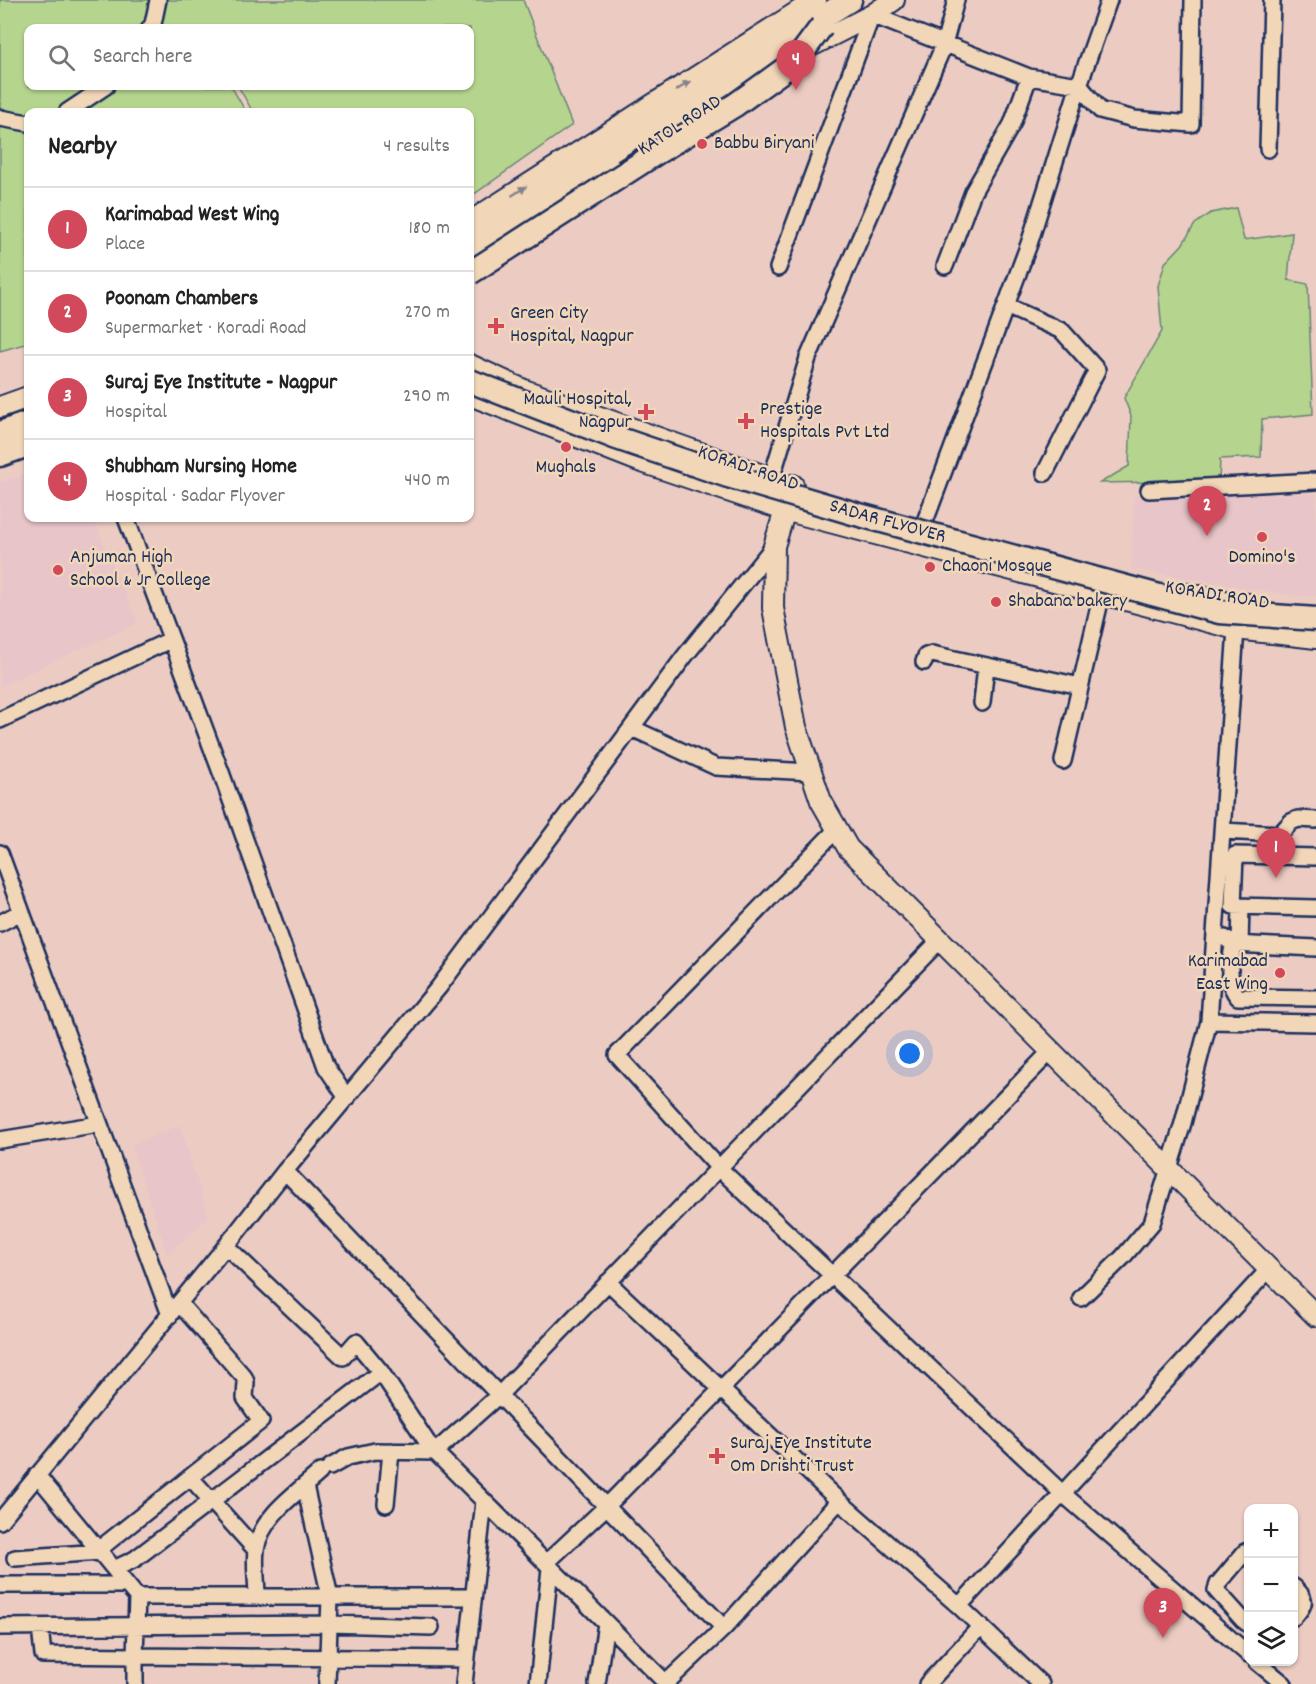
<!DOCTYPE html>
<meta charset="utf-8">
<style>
:root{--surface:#fff;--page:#f2f2f2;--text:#222;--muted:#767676;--line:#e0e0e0;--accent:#d1495b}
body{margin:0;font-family:Dekko,sans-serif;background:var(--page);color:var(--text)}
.controls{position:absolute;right:18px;bottom:18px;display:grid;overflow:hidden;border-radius:12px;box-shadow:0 2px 4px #0004}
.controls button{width:54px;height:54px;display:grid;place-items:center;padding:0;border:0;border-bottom:2px solid var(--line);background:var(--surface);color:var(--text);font:30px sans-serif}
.you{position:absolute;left:910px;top:1054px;width:21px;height:21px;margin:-15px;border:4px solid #fff;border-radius:50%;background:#1a73e8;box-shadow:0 0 0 9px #1a73e833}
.badge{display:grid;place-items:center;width:39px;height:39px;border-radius:50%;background:var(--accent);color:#fff;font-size:20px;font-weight:700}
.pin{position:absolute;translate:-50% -50px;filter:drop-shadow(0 2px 3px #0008)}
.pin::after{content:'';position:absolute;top:32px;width:21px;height:18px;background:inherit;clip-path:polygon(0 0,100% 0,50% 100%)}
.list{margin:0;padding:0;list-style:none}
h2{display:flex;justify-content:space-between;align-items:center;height:78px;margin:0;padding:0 24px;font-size:26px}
h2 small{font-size:20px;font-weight:400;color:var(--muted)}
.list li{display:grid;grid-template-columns:39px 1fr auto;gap:18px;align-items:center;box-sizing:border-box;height:84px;padding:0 24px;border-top:2px solid var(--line)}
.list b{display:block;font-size:22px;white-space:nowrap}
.list p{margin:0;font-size:20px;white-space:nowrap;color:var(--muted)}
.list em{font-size:20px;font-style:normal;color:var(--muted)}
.icon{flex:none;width:33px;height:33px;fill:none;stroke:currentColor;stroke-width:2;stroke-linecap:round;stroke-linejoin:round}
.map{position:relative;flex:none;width:1316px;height:1684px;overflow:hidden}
.search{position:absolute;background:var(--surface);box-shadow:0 2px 4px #0004;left:24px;top:24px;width:450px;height:66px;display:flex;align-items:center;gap:15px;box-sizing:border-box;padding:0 21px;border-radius:12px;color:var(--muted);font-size:22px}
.panel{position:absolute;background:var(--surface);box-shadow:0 2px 4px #0004;left:24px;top:108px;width:450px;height:414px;border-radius:12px}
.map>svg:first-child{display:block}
.built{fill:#e8c5c9}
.green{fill:#b5d58e;stroke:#688276;stroke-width:1.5}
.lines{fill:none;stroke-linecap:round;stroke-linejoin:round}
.minor-casing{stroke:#1b2f5e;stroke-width:20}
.major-casing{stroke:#1b2f5e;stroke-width:24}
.highway-casing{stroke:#1b2f5e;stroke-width:27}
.minor{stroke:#f2d6b8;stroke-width:15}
.major{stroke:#f2d6b8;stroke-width:20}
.highway{stroke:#f2d6b8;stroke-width:22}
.highway-bridge-casing{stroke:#1b2f5e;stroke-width:27;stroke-linecap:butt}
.highway-bridge{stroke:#f2d6b8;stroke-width:22}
.oneway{fill:#86828b}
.poi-dot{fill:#d1495b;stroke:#f2d6b8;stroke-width:2}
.labels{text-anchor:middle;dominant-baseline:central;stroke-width:5;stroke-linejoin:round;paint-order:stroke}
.street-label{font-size:20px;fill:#1b2f5e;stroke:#f2d6b8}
.poi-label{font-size:20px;fill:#1b2f5e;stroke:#f2d6b8;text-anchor:start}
</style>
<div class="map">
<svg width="1316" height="1684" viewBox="0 0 1316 1684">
<rect width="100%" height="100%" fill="#ecccc2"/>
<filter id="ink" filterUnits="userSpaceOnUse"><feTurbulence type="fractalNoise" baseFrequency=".0167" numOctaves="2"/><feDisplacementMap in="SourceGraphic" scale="12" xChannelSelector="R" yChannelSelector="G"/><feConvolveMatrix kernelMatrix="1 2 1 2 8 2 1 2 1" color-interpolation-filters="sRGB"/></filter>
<g filter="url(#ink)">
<path class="built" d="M 28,474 L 28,518 L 93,518 L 138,623 L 0,686 L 0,482 Z
M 1316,494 L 1316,596 L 1296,596 L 1131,569 L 1134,496 Z
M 180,1125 L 209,1217 L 167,1254 L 131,1145 Z"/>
<path class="green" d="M 0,0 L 523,0 L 572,125 L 470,197 L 470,112 L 253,112 L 238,86 L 470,86 L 470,28 L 28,28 L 28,86 L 231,86 L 246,112 L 28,112 L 28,343 L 0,351 Z
M 1236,208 L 1244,240 L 1292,233 L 1288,280 L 1308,284 L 1313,414 L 1262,419 L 1261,457 L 1220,459 L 1219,481 L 1100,483 L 1129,466 L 1131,416 L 1124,398 L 1162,331 L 1158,286 L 1165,263 L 1182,245 L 1195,224 L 1211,213 Z"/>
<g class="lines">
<g class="minor-casing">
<path id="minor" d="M 150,28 L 153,24 L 158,0
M 67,112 L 106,86
M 0,118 L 28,123
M 1268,149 L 1272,0
M 945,266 L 973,192 L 1012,124 L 1029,77
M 778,268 L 872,15 L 1029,77 L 1079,85 L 1100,110 L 1134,119 L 1191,124 L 1193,0
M 1006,306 L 1062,331 L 1097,370 L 1045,473
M 769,486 L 808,358 L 944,45 L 956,0
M 1149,490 L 1316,481
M 126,518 L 222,775 L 326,1067 L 347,1098
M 918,540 L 1029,244 L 1079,85 L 1109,0
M 924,662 L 926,656 L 932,654 L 1080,686
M 982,703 L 986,666
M 0,720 L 170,640
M 632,728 L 716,767 L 811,772
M 1063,761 L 1102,593
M 837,829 L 617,1055 L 719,1168 L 1062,1493 L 1248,1654
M 1222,831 L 1280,834 L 1291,822 L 1298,819 L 1316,820
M 0,853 L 170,1315
M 1316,857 L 1235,855 L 1233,906 L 1316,908
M 0,923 L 21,912
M 1225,938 L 1233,944 L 1316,948
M 1233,944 C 1231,963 1225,982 1238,997 L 1316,998
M 1240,944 L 1241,906
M 1209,1021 L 1316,1023
M 0,1140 L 99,1124
M 285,1171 L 499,1395 L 435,1452 L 375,1451 L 348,1457 L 330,1467
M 226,1246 L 343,1357 L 356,1342 L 381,1372 L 431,1448 L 666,1683 L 724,1628 L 499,1395 L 940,940
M 608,1282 L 839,1501
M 1081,1298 L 1123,1257 L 1152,1223 L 1183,1123 L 1209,1021 L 1236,629
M 37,1475 L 137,1597 L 135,1656 L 467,1659
M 190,1477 L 256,1550
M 305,1486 L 330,1597 L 327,1684
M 386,1504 L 391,1451
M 0,1521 L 226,1246 L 285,1171 L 439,987 L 684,657 L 774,546
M 98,1550 L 261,1421 L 245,1398 L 246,1382 L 244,1377 L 179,1303
M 1248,1551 L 1245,1552 L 1218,1584 L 1216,1590 L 1243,1620 L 1248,1624
M 15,1558 L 100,1552
M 546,1563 L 607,1506 L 1051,1051
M 114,1569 L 135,1559 L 381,1372
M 0,1585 L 127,1585
M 1294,1587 C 1307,1600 1306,1603 1294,1617
M 137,1597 L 473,1597
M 257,1597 C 257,1582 254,1565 256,1550 C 260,1517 297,1493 320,1472
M 959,1606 L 1041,1684
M 0,1627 L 329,1624 L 431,1627
M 40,1627 L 43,1655 L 135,1656 L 135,1684
M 724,1628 L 839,1501 L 959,1606 L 1269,1269
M 1257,1662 L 1284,1684
M 464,1684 L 484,1501
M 538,1684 L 550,1568
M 597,1684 L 606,1623
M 927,1684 L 981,1626"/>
</g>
<g class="major-casing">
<path id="major" d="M 805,49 L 872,15 L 894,0
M 667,134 L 763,73
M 470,222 L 816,0
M 470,256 L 611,169
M 470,365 L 524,390 L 776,480
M 470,395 L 639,461 L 784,510 L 1236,629 L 1316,638
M 0,407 L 28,397
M 793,485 L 774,546 L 773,608 L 796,727 L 821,801 L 848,848 L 1316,1316
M 1189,594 L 1235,603 L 1248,604"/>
</g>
<g class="highway-casing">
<path id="highway" d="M 470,240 L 850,0
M 0,433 L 28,423
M 0,455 L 28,445"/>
</g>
<use href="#minor" class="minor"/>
<use href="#major" class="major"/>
<use href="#highway" class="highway"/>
<g class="highway-bridge-casing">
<g id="highway-bridge">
<path d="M 470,273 L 658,152 L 735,105 L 796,61 L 822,26"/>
<path id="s1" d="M 470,381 L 614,437 L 728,476 L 856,514 L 1219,612 L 1316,619"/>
</g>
</g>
<use href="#highway-bridge" class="highway-bridge"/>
</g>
<defs><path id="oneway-solid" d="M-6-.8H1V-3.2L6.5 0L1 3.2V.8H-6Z" transform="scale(1.5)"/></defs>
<g class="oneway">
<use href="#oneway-solid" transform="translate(683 86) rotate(-33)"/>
<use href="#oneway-solid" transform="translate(519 191) rotate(-33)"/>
</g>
</g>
<g class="poi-dot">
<circle cx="702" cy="144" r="6"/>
<path d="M493 317h6v6h6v6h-6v6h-6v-6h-6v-6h6z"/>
<path d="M643 403h6v6h6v6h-6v6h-6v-6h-6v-6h6z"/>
<path d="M743 412h6v6h6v6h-6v6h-6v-6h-6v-6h6z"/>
<circle cx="566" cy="447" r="6"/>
<circle cx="1262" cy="537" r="6"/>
<circle cx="930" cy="567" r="6"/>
<circle cx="58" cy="570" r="6"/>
<circle cx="996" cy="602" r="6"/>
<circle cx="1280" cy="973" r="6"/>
<path d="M714 1447h6v6h6v6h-6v6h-6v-6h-6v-6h6z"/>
</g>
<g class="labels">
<g class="street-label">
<text transform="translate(680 126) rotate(-33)">KATOL ROAD</text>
<text transform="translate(748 469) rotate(19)">KORADI ROAD</text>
<text stroke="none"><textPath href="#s1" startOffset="441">SADAR FLYOVER</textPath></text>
<text transform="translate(1217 596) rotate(9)">KORADI ROAD</text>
</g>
<g class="poi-label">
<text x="714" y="144">Babbu Biryani</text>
<text x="510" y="314">Green City<tspan x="510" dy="23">Hospital, Nagpur</tspan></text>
<text x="632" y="400" text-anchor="end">Mauli Hospital,<tspan x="632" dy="23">Nagpur</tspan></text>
<text x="760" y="410">Prestige<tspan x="760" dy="23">Hospitals Pvt Ltd</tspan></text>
<text x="566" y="468" text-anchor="middle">Mughals</text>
<text x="70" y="558">Anjuman High<tspan x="70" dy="23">School &amp; Jr College</tspan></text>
<text x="1262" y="558" text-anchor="middle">Domino's</text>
<text x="942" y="567">Chaoni Mosque</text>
<text x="1008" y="602">Shabana bakery</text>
<text x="1268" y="962" text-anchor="end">Karimabad<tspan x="1268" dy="23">East Wing</tspan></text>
<text x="730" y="1444">Suraj Eye Institute<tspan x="730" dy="23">Om Drishti Trust</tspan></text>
</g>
</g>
</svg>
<div class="controls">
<button>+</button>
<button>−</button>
<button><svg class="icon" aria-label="layers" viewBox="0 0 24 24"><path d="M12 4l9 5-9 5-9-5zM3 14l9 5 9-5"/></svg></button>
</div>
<div class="you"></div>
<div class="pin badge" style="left:1276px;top:878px">1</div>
<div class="pin badge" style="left:1207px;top:536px">2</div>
<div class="pin badge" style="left:1163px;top:1638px">3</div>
<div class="pin badge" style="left:796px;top:90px">4</div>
<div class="search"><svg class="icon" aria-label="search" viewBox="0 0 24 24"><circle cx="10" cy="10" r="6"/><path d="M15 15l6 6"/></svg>Search here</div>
<section class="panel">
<h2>Nearby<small>4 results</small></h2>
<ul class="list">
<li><span class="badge">1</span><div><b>Karimabad West Wing</b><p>Place</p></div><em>180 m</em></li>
<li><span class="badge">2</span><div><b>Poonam Chambers</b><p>Supermarket · Koradi Road</p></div><em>270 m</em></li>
<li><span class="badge">3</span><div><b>Suraj Eye Institute - Nagpur</b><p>Hospital</p></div><em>290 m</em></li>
<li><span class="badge">4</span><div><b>Shubham Nursing Home</b><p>Hospital · Sadar Flyover</p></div><em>440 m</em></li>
</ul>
</section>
</div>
